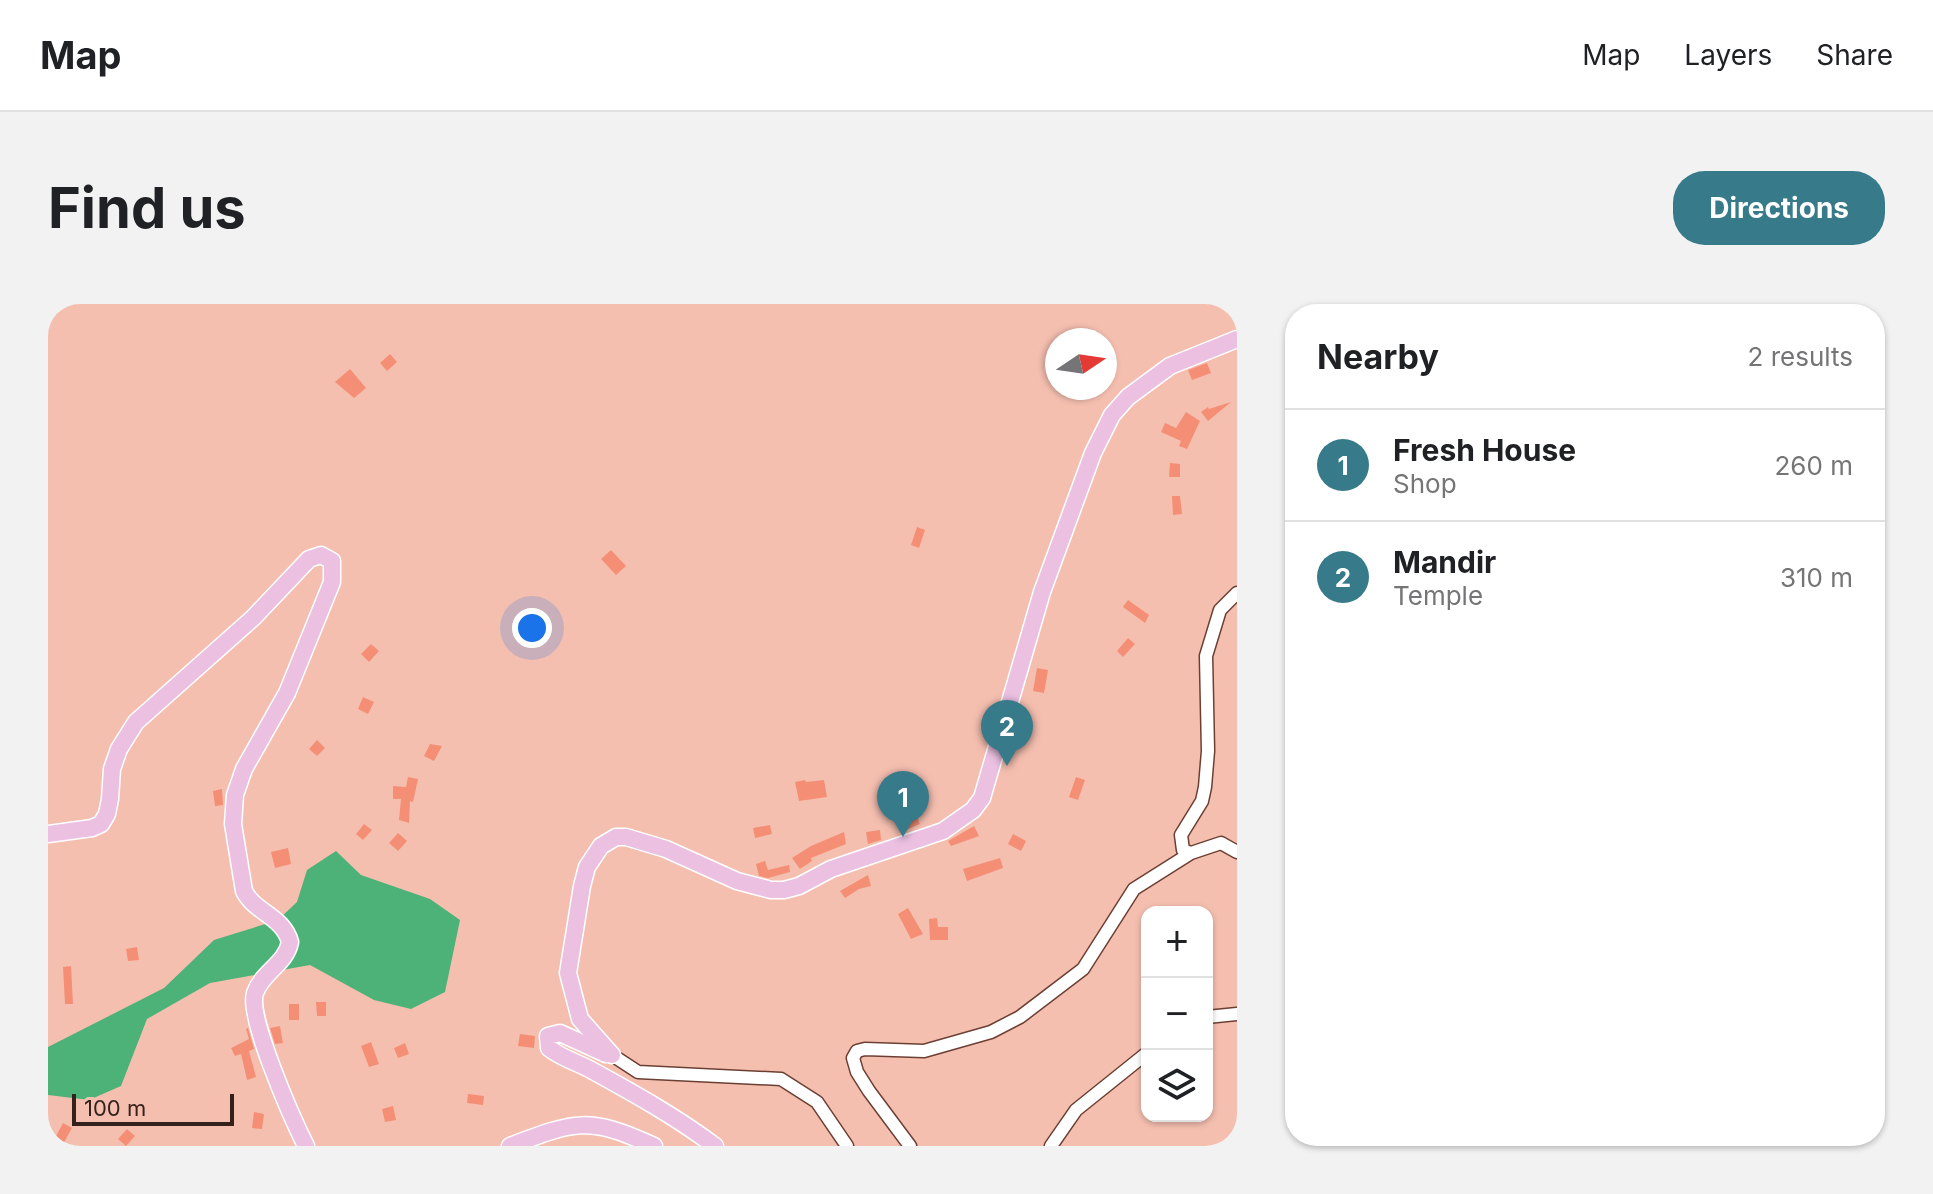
<!DOCTYPE html>
<meta charset="utf-8">
<style>
:root{--surface:#fff;--page:#f2f2f2;--text:#202124;--muted:#757577;--line:#e0e0e0;--accent:#377a8a}
body{margin:0;font-family:Inter,sans-serif;background:var(--page);color:var(--text)}
.controls{position:absolute;right:24px;bottom:24px;display:grid;overflow:hidden;border-radius:16px;box-shadow:0 2px 6px #0004}
.controls button{width:72px;height:72px;display:grid;place-items:center;padding:0;border:0;border-bottom:2px solid var(--line);background:var(--surface);color:var(--text);font:40px sans-serif}
.compass{position:absolute;left:997px;top:24px;width:72px;height:72px;border-radius:50%;background:var(--surface);box-shadow:0 2px 6px #0004;rotate:77deg}
.scale{position:absolute;left:24px;bottom:20px;width:162px;box-sizing:border-box;padding-left:8px;border:4px solid #35211c;border-top:0;font-size:22px;line-height:28px;white-space:nowrap;color:#35211c;-webkit-text-stroke:6px #f5bfb0;paint-order:stroke}
.you{position:absolute;left:484px;top:324px;width:28px;height:28px;margin:-20px;border:6px solid #fff;border-radius:50%;background:#1a73e8;box-shadow:0 0 0 12px #1a73e833}
.badge{display:grid;place-items:center;width:52px;height:52px;border-radius:50%;background:var(--accent);color:#fff;font-size:26px;font-weight:700}
.pin{position:absolute;translate:-50% -66px;filter:drop-shadow(0 2px 4px #0008)}
.pin::after{content:'';position:absolute;top:42px;width:28px;height:24px;background:inherit;clip-path:polygon(0 0,100% 0,50% 100%)}
.list{margin:0;padding:0;list-style:none}
h2{display:flex;justify-content:space-between;align-items:center;height:104px;margin:0;padding:0 32px;font-size:34px}
h2 small{font-size:26px;font-weight:400;color:var(--muted)}
.list li{display:grid;grid-template-columns:52px 1fr auto;gap:24px;align-items:center;box-sizing:border-box;height:112px;padding:0 32px;border-top:2px solid var(--line)}
.list b{display:block;font-size:30px;white-space:nowrap}
.list p{margin:0;font-size:26px;white-space:nowrap;color:var(--muted)}
.list em{font-size:26px;font-style:normal;color:var(--muted)}
.icon{flex:none;width:44px;height:44px;fill:none;stroke:currentColor;stroke-width:2;stroke-linecap:round;stroke-linejoin:round}
.map{position:relative;flex:none;width:1189px;height:842px;overflow:hidden;border-radius:32px}
header{display:flex;align-items:center;gap:48px;box-sizing:border-box;height:112px;padding:0 40px;background:var(--surface);border-bottom:2px solid var(--line)}
header strong{font-size:38px}
nav{display:flex;gap:44px;margin-inline-start:auto;font-size:28px}
.intro{display:flex;align-items:center;justify-content:space-between;box-sizing:border-box;height:192px;padding:0 48px}
h1{margin:0;font-size:56px}
.button{padding:20px 36px;border-radius:32px;background:var(--accent);color:#fff;font-size:28px;font-weight:700}
main{display:flex;gap:48px;padding:0 48px}
aside{flex:1;background:var(--surface);border-radius:32px;box-shadow:0 2px 6px #0004}
.map>svg:first-child{display:block}
.forest{fill:#4cb278}
.building{fill:#f48f75}
.lines{fill:none;stroke-linecap:round;stroke-linejoin:round}
.minor-casing{stroke:#6c3f33;stroke-width:15}
.major-casing{stroke:#fff;stroke-width:19}
.minor{stroke:#fff;stroke-width:12}
.major{stroke:#ebc0e1;stroke-width:16}
</style>
<header>
<strong>Map</strong>
<nav><a>Map</a><a>Layers</a><a>Share</a></nav>
</header>
<div class="intro"><h1>Find us</h1><a class="button">Directions</a></div>
<main>
<div class="map">
<svg width="1189" height="842" viewBox="0 0 1189 842">
<rect width="100%" height="100%" fill="#f5bfb0"/>
<path class="forest" d="M 288,547 L 313,571 L 382,595 L 412,616 L 397,688 L 363,705 L 326,696 L 262,661 L 162,679 L 99,715 L 73,782 L 41,796 L 0,791 L 0,743 L 116,684 L 166,636 L 230,616 L 249,598 L 259,566 Z"/>
<path class="building" d="M 342,50 L 349,58 L 339,67 L 332,59 Z
M 1159,59 L 1163,69 L 1144,76 L 1140,66 Z
M 302,65 L 318,84 L 306,94 L 287,78 Z
M 1183,98 L 1160,117 L 1153,108 L 1160,103 L 1161,105 Z
M 1138,108 L 1152,117 L 1139,145 L 1131,142 L 1133,137 L 1113,128 L 1117,119 L 1128,124 Z
M 1122,159 L 1132,160 L 1132,173 L 1121,173 Z
M 1124,192 L 1132,192 L 1134,210 L 1125,211 Z
M 869,223 L 877,226 L 871,244 L 863,241 Z
M 563,246 L 578,262 L 568,271 L 553,255 Z
M 1080,296 L 1101,311 L 1097,319 L 1075,303 Z
M 1080,334 L 1087,340 L 1075,353 L 1069,347 Z
M 323,340 L 331,347 L 321,358 L 313,350 Z
M 989,364 L 1000,366 L 996,389 L 985,387 Z
M 315,393 L 326,398 L 320,410 L 310,405 Z
M 269,436 L 277,444 L 269,452 L 261,445 Z
M 382,440 L 394,442 L 386,457 L 376,452 Z
M 360,473 L 370,475 L 365,498 L 362,497 L 361,519 L 351,516 L 353,495 L 345,495 L 345,482 L 358,483 Z
M 1028,473 L 1037,476 L 1030,496 L 1021,493 Z
M 757,476 L 758,478 L 776,476 L 779,493 L 751,497 L 747,478 Z
M 174,485 L 175,501 L 167,502 L 165,487 Z
M 868,511 L 872,520 L 858,526 L 855,516 Z
M 316,520 L 324,526 L 315,536 L 308,530 Z
M 722,521 L 724,530 L 707,534 L 705,524 Z
M 926,522 L 931,532 L 903,542 L 900,537 Z
M 832,526 L 833,536 L 820,540 L 818,528 Z
M 796,528 L 798,540 L 763,554 L 764,557 L 752,565 L 744,554 L 763,542 Z
M 350,529 L 359,537 L 350,547 L 341,539 Z
M 965,530 L 978,537 L 973,547 L 960,540 Z
M 240,544 L 243,560 L 227,564 L 223,548 Z
M 952,554 L 955,564 L 919,577 L 915,565 Z
M 717,557 L 720,566 L 741,561 L 742,568 L 720,574 L 711,572 L 708,560 Z
M 820,571 L 823,582 L 811,585 L 797,594 L 792,587 Z
M 860,604 L 875,630 L 863,635 L 850,610 Z
M 889,614 L 890,623 L 900,623 L 900,636 L 882,636 L 881,615 Z
M 89,643 L 91,656 L 80,657 L 78,645 Z
M 23,662 L 25,700 L 17,700 L 15,663 Z
M 268,698 L 278,698 L 278,712 L 269,712 Z
M 241,700 L 251,700 L 251,716 L 241,716 Z
M 232,722 L 235,739 L 227,740 L 222,724 Z
M 200,724 L 206,745 L 201,747 L 208,773 L 199,776 L 193,750 L 187,752 L 183,744 L 201,735 L 198,725 Z
M 472,730 L 487,732 L 486,744 L 470,742 Z
M 323,738 L 331,760 L 321,763 L 313,742 Z
M 357,739 L 361,750 L 350,754 L 346,744 Z
M 420,790 L 436,792 L 435,801 L 419,799 Z
M 345,802 L 348,816 L 337,818 L 334,805 Z
M 206,808 L 216,810 L 214,825 L 204,824 Z
M 15,819 L 24,824 L 14,842 L 5,838 Z
M 79,825 L 87,832 L 78,842 L 70,835 Z"/>
<g class="lines">
<g class="minor-casing">
<path id="minor" d="M 1143,549 L 1135,546 L 1133,531 L 1154,497 L 1157,483 L 1160,447 L 1158,352 L 1172,306 L 1189,289
M 1159,713 L 1189,710
M 564,751 L 590,768 L 733,775 L 769,798 L 799,842
M 862,842 L 821,787 L 809,768 L 805,754 L 809,747 L 817,745 L 876,747 L 943,728 L 972,713 L 1035,665 L 1086,585 L 1143,549 L 1173,539 L 1189,548
M 1003,842 L 1028,806 L 1099,749"/>
</g>
<g class="major-casing">
<path id="major" d="M 0,530 L 44,524 L 53,520 L 59,510 L 62,495 L 64,465 L 71,445 L 88,418 L 205,314 L 261,255 L 273,251 L 284,257 L 284,278 L 239,389 L 196,465 L 187,491 L 185,520 L 196,587 C 207,609 235,612 242,638 C 238,660 214,668 207,689 C 199,713 245,816 258,842
M 558,750 L 512,729 L 500,732 L 501,744 C 513,754 531,759 545,767 C 587,790 628,813 667,842
M 564,751 L 532,715 L 520,669 L 534,582 L 539,563 L 553,542 L 568,533 L 578,533 L 618,545 L 689,577 L 723,586 L 736,586 L 751,582 L 783,565 L 895,527 L 925,506 L 934,494 L 994,288 L 1045,149 L 1064,111 L 1080,93 L 1122,62 L 1189,35
M 462,842 C 527,817 541,812 606,842"/>
</g>
<use href="#minor" class="minor"/>
<use href="#major" class="major"/>
</g>
</svg>
<div class="controls">
<button>+</button>
<button>−</button>
<button><svg class="icon" aria-label="layers" viewBox="0 0 24 24"><path d="M12 4l9 5-9 5-9-5zM3 14l9 5 9-5"/></svg></button>
</div>
<svg class="compass" viewBox="-18 -18 36 36"><path d="M0-13l5 13h-10z" fill="#e53935"/><path d="M0 13l5-13h-10z" fill="#757577"/></svg>
<div class="scale">100 m</div>
<div class="you"></div>
<div class="pin badge" style="left:855px;top:533px">1</div>
<div class="pin badge" style="left:959px;top:462px">2</div>
</div>
<aside>
<h2>Nearby<small>2 results</small></h2>
<ul class="list">
<li><span class="badge">1</span><div><b>Fresh House</b><p>Shop</p></div><em>260 m</em></li>
<li><span class="badge">2</span><div><b>Mandir</b><p>Temple</p></div><em>310 m</em></li>
</ul>
</aside>
</main>
